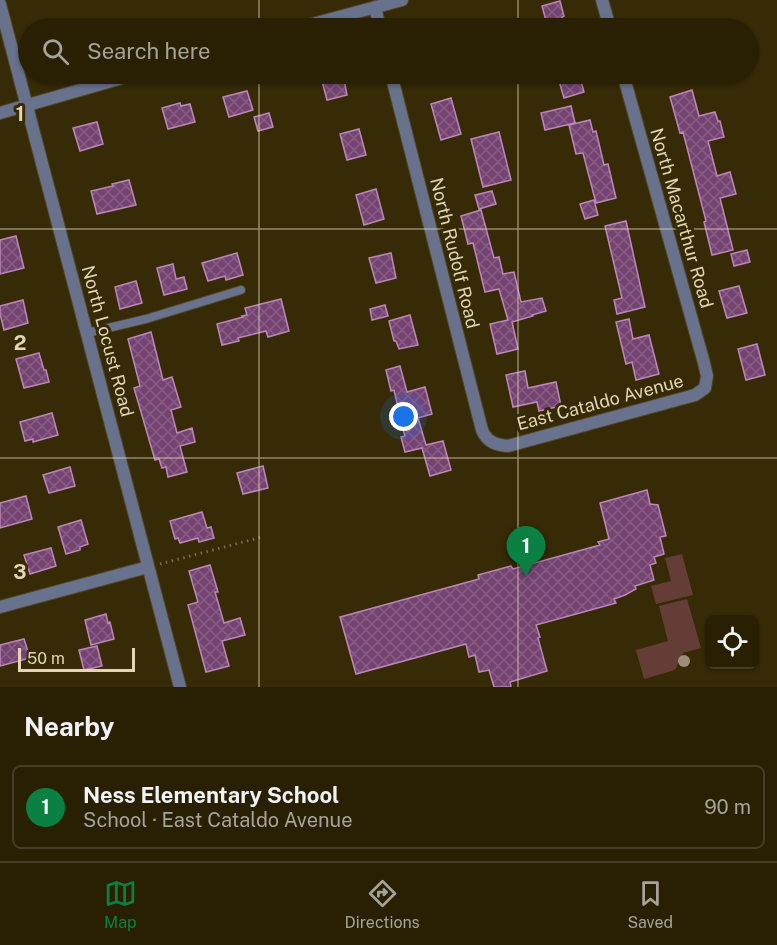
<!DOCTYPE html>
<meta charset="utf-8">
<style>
:root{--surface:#292004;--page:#31280e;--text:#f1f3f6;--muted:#a5a39a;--line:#453e26;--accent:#0b8043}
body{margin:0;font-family:"Public Sans",sans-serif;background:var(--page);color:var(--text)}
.controls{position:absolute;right:18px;bottom:18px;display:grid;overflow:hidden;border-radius:9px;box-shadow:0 2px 4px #0004}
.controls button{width:54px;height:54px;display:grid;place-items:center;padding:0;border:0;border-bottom:2px solid var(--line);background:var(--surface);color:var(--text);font:30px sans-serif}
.scale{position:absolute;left:18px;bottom:15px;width:117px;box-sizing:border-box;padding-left:6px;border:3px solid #e3d6b6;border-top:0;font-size:16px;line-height:21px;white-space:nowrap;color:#e3d6b6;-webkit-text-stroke:4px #372a06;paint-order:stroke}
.you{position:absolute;left:404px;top:417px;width:21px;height:21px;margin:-15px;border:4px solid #fff;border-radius:50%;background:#1a73e8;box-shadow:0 0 0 9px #1a73e833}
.badge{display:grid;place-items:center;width:39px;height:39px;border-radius:50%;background:var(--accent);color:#fff;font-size:20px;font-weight:700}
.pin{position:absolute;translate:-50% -50px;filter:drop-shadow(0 2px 3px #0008)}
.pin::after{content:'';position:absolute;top:32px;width:21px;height:18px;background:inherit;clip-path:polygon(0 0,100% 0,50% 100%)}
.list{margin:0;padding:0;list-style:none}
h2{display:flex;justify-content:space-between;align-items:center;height:78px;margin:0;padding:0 24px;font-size:26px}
h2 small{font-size:20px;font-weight:400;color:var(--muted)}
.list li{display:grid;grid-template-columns:39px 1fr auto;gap:18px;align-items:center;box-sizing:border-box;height:84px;margin:0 12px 12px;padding:0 12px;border:2px solid var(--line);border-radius:9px}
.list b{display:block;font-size:22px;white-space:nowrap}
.list p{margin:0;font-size:20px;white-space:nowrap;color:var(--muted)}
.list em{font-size:20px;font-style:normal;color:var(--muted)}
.icon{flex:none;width:33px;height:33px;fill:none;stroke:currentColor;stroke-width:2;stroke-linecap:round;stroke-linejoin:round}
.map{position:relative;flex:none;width:777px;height:687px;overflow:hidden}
.search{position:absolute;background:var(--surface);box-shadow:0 2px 4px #0004;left:18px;right:18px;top:18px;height:66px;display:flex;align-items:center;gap:15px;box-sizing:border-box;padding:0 21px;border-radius:33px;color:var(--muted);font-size:22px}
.sheet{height:174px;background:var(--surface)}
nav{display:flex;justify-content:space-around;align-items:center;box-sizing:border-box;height:84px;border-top:2px solid var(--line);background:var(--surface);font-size:16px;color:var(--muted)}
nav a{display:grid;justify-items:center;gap:3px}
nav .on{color:var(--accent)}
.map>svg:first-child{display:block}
.green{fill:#653d37}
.building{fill:url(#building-cross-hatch);stroke:#bb88b8;stroke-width:1.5}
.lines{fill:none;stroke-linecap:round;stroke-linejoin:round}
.service-casing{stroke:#534622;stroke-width:10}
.minor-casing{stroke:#534622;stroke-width:14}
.path{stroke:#7a6d4a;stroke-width:3;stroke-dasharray:1.5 4.5;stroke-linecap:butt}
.service{stroke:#68728c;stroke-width:8}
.minor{stroke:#68728c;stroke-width:12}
.tree{fill:#9f8d7b}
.grid{fill:none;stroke:#e3d6b6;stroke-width:1.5;stroke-opacity:0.55}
.labels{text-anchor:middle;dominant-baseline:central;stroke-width:6;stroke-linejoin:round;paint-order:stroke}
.street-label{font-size:18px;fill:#e3d6b6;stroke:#372a06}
.grid-label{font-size:20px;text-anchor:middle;font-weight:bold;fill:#e3d6b6;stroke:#372a06;stroke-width:6;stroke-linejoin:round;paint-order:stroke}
</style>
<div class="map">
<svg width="777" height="687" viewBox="0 0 777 687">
<defs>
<pattern id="building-cross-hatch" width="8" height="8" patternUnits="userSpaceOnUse" patternTransform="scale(1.5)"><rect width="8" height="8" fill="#754372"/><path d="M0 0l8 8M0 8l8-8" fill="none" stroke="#885d84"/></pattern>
</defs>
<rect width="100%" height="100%" fill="#372a06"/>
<path class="green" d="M 682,554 L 693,595 L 656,604 L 651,586 L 671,581 L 665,558 Z
M 687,599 L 701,648 L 683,653 L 675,670 L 644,679 L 636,650 L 668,641 L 659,606 Z"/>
<path class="building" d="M 560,1 L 564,16 L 562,17 L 565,28 L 548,28 L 542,6 Z
M 320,74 L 343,74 L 347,95 L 327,100 Z
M 557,74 L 579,74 L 584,92 L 564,98 Z
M 692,90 L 699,116 L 715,112 L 718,121 L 720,121 L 724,137 L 708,141 L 717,176 L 730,172 L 736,194 L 720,198 L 733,250 L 712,255 L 704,222 L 706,221 L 683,132 L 680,133 L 670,97 Z
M 247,91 L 253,110 L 229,117 L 223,97 Z
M 451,98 L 461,134 L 441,140 L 431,104 Z
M 180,103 L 181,106 L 190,104 L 195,122 L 168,129 L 162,108 Z
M 571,106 L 575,123 L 545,130 L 541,113 Z
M 269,113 L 273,127 L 258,131 L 254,117 Z
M 590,120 L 593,132 L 596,131 L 604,165 L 608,164 L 616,198 L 596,203 L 583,153 L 576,154 L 569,125 Z
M 97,122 L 103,144 L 80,151 L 73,128 Z
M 359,129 L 366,155 L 347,160 L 340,134 Z
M 499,132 L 511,180 L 483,187 L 471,139 Z
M 129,180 L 136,205 L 97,214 L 91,191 L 113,186 L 112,184 Z
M 376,189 L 384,219 L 364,225 L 356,195 Z
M 492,191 L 496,204 L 479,209 L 475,195 Z
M 594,200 L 598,215 L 585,219 L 580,204 Z
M 481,210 L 494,258 L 499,257 L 503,274 L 514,272 L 521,302 L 542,298 L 546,311 L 532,315 L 533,316 L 512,322 L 518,349 L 497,354 L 490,324 L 508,320 L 499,289 L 485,292 L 473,243 L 468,244 L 461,216 Z
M 626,221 L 645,307 L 617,314 L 614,300 L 622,298 L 605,226 Z
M 16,236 L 24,268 L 0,274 L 0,240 Z
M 747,250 L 750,262 L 734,266 L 731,254 Z
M 237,253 L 243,275 L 226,280 L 225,276 L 208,281 L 202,263 Z
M 391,253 L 396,278 L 376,283 L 369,258 Z
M 173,264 L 176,279 L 184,277 L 187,289 L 164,295 L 157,268 Z
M 136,281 L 142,303 L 120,309 L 115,287 Z
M 739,286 L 747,313 L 727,318 L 719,291 Z
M 281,299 L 289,331 L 268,337 L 266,331 L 238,338 L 239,341 L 222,345 L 217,324 L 243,317 L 242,316 L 247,315 L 245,308 Z
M 23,300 L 28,323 L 4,330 L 0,314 L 0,306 Z
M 385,305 L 388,316 L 372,320 L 370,309 Z
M 410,315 L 418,345 L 399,349 L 396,341 L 394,341 L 389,321 Z
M 629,319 L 633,339 L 649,335 L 659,374 L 636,380 L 632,362 L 626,364 L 616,322 Z
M 151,332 L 163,380 L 172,377 L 181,407 L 171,410 L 177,433 L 192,428 L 195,442 L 180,446 L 187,472 L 168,477 L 166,467 L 162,468 L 159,459 L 155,460 L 134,388 L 140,386 L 128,339 Z
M 757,344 L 765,375 L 746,380 L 738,349 Z
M 39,353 L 44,370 L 46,370 L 49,382 L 24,388 L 16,359 Z
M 400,366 L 407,392 L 425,387 L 432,414 L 418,418 L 426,445 L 443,441 L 451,470 L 430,476 L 422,448 L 405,452 L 401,437 L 405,436 L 399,416 L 400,416 L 394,390 L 391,391 L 386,370 Z
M 525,371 L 528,388 L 556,382 L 561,406 L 539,411 L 537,402 L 513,407 L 506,375 Z
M 52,413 L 58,435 L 33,442 L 33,439 L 25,441 L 20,422 Z
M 263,466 L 268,488 L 243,494 L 237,473 Z
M 70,467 L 75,486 L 49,493 L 43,475 Z
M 647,490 L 650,504 L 658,505 L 666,536 L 660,537 L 664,554 L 654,557 L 656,563 L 650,565 L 654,580 L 635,586 L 636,589 L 625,595 L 614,599 L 616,603 L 536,625 L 540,637 L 538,638 L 547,671 L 510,682 L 511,687 L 494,687 L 489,670 L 479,672 L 475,655 L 469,657 L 466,644 L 356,674 L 340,617 L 479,579 L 478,575 L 511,566 L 513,569 L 600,545 L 598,542 L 609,539 L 600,503 Z
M 26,496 L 32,519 L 0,528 L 0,503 Z
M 202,512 L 207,528 L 211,527 L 214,538 L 199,542 L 198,538 L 180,543 L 178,538 L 175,539 L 170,521 Z
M 81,520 L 88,544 L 80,547 L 80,550 L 66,554 L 58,527 Z
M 51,548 L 56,566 L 30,574 L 24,555 Z
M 210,565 L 218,592 L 215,592 L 224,623 L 240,618 L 245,635 L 222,641 L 229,666 L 206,672 L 188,605 L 198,602 L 189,571 Z
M 106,614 L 108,623 L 110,622 L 114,639 L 91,645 L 85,620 Z
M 24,639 L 30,658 L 0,666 L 0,645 Z
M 97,646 L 102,666 L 84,670 L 79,650 Z"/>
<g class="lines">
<g class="service-casing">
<path id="service" d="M 87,333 L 146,319 L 241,290"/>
</g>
<g class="minor-casing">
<path id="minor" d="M 602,0 L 610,28
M 0,4 L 180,687
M 375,7 L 380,28
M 298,28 L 402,0
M 391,74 L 482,430 C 487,442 496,445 508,446 L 695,395 L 705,388 L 707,376 L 704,363 L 623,74
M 0,113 L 136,74
M 0,607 L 148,567"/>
</g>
<path class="path" d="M 160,564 L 262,537"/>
<use href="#service" class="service"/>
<use href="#minor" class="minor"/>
</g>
<circle class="tree" cx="684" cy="661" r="6"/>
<path class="grid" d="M 259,0 L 259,28M 518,0 L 518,28M 259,74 L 259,687M 518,74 L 518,687M 0,229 L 777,229M 0,458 L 777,458"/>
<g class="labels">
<g class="street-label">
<text transform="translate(682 218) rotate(74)">North Macarthur Road</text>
<text transform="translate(455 253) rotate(76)">North Rudolf Road</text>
<text transform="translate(108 341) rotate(75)">North Locust Road</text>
<text transform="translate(600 402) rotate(-15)">East Cataldo Avenue</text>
</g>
</g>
<g class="grid-label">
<text x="20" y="121">1</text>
<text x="20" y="350">2</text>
<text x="20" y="579">3</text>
</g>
</svg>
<div class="controls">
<button><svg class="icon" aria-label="locate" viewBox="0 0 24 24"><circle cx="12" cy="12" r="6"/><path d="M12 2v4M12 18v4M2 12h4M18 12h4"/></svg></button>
</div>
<div class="scale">50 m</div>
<div class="you"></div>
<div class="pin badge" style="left:526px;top:576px">1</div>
<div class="search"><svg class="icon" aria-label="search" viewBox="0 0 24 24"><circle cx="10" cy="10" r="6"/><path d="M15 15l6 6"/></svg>Search here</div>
</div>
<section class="sheet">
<h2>Nearby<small></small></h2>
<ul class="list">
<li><span class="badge">1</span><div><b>Ness Elementary School</b><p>School · East Cataldo Avenue</p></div><em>90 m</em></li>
</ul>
</section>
<nav>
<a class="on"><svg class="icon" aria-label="map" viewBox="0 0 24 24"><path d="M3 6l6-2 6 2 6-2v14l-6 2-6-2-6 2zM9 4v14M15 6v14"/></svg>Map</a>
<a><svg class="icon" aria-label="directions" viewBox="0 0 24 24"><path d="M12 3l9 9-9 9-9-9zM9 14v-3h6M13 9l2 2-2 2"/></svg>Directions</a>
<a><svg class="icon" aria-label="saved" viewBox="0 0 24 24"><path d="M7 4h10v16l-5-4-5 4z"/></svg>Saved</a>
</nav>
